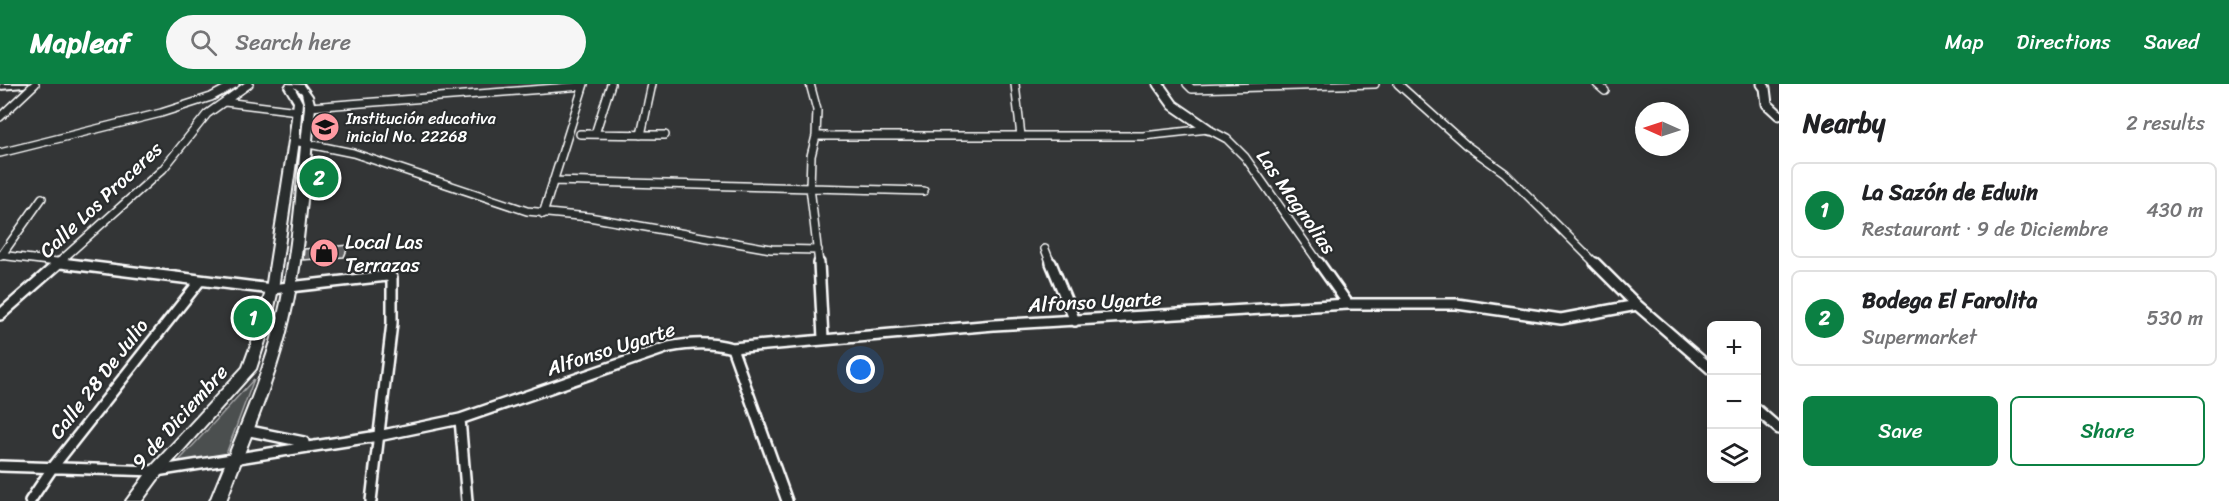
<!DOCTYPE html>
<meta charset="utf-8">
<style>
:root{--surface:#fff;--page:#f6f6f6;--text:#202124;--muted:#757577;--line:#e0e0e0;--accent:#0b8043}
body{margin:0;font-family:Sriracha,sans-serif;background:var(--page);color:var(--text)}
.controls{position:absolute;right:18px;bottom:18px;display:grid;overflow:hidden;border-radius:9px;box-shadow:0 3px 15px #0003}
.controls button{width:54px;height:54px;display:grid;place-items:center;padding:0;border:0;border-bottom:2px solid var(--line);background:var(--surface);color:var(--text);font:30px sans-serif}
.compass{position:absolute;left:1635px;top:18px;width:54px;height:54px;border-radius:50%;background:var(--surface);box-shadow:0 3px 15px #0003;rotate:273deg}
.you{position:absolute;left:861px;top:286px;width:21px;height:21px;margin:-15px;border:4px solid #fff;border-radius:50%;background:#1a73e8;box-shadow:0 0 0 9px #1a73e833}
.badge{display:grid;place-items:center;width:39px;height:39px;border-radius:50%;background:var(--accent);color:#fff;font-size:20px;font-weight:700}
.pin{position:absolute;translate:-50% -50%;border:3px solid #fff;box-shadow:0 2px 6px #0006}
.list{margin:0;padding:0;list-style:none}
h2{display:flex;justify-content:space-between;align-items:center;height:78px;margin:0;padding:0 24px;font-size:26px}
h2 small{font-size:20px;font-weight:400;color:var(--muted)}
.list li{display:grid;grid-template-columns:39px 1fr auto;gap:18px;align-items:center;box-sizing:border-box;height:96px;margin:0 12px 12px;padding:0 12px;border:2px solid var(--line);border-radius:9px}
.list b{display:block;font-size:22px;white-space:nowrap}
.list p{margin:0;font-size:20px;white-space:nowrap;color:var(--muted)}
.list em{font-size:20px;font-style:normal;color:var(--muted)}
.actions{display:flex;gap:12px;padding:18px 24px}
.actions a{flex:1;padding:14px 0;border:2px solid var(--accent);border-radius:9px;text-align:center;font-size:21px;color:var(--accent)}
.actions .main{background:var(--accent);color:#fff}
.icon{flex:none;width:33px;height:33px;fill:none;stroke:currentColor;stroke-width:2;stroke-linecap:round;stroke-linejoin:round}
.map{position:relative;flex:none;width:1779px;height:417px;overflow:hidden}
header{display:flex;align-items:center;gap:36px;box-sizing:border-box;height:84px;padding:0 30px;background:var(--accent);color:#fff}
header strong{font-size:28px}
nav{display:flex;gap:33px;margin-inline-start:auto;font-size:21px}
.search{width:420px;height:54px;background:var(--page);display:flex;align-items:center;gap:15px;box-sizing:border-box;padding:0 21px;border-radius:33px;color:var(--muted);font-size:22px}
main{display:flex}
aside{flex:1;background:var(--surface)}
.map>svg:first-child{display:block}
.green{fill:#4c4f50;stroke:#a6a7a8;stroke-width:1.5}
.building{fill:#5f6162;stroke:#fff;stroke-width:1.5}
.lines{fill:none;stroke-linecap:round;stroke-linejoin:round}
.minor-far1-casing{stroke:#fff;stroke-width:10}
.minor-casing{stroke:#fff;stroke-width:14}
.tertiary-casing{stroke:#fff;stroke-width:13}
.secondary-casing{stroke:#fff;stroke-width:4}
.minor-far1{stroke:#2a2d2e;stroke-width:7}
.minor{stroke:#2a2d2e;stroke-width:9}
.tertiary{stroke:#2a2d2e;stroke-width:9}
.secondary{fill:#2a2d2e;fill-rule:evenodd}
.labels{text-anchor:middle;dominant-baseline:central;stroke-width:4.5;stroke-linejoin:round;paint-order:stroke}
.far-poi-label{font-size:16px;fill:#fff;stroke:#2a2d2e;text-anchor:start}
.street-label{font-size:20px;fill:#fff;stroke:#2a2d2e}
.poi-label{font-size:20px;fill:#fff;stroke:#2a2d2e;text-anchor:start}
</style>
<header>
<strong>Mapleaf</strong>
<div class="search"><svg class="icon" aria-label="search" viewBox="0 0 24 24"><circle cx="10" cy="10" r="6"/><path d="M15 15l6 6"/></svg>Search here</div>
<nav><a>Map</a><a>Directions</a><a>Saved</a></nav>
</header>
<main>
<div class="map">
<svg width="1779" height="417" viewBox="0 0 1779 417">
<rect width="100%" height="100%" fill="#333536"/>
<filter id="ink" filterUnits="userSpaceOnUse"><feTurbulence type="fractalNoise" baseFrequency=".0167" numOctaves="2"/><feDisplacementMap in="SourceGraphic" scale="12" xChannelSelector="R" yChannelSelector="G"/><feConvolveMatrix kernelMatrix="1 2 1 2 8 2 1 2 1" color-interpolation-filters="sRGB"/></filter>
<g filter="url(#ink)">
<path class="green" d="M 254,295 L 226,370 L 176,380 Z"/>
<path class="building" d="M 349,161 L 344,173 L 303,176 L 304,165 Z"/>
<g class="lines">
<g class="minor-far1-casing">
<path id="minor-far1" d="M 810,0 L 817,26 L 816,52 L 811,72 L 810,103 L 819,180
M 1015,0 L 1021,52
M 1187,0 L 1192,5 L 1375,0
M 1398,0 L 1466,61 L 1505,89 L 1596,180
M 1597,0 L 1605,7
M 225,18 L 298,27
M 310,23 L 583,2
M 0,33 L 35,0
M 580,50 L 665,51
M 595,50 L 611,0
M 641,51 L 652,0
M 816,52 L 1143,52 L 1208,45 L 1227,55 L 1245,73 L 1320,180
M 294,57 L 353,69 L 527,127 L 589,133 L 771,165 L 818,166
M 0,69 L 161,29 L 211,13 L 235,0
M 553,97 L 924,107
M 543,130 L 584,0
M 1045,165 L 1051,180
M 0,171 L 73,180
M 1,172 L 42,114
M 57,180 L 163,85 L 207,30 L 249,0"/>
</g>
<g class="minor-casing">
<path id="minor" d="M 61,179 L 272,205 L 387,192 L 392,194 L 392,239 L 371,417
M 819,179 L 823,254
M 1051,179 L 1075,237
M 1319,179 L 1348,220
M 1595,179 L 1637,221 L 1712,286
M 0,231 L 59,179
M 732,264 L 787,417
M 1756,325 L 1779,345
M 460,335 L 467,417
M 245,346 L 304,358
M 0,382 L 156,387 L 378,352 L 460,335 L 669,263 C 691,259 710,258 732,264 L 994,241 L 1348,220 L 1457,220 L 1561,235 L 1637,221
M 30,417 L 53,383 L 199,198"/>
</g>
<g class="tertiary-casing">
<path id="tertiary" d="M 1158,0 L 1173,21 L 1208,45
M 1762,0 L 1765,4 L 1767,20 L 1779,31"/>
</g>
<g class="secondary-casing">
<path id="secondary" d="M 0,0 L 28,0 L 24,3 L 0,5 Z
M 287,0 L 304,1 L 312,12 L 315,23 C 308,94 306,166 289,236 C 275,298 248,357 226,417 L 210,417 C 234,357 261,299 277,236 C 294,167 297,94 305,23 L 302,9 L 294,3 L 302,18 L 299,57 L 278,205 L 270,242 L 256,285 L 161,391 L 142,417 L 126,417 L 151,383 L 243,283 L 258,242 L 266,205 L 289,57 L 294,18 L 285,3 Z"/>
</g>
<use href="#minor-far1" class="minor-far1"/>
<use href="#minor" class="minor"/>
<use href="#tertiary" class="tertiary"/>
<use href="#secondary" class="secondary"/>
</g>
</g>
<defs>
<g id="school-disc" transform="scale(1.5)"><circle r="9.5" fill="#ff9aa2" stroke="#2a2d2e"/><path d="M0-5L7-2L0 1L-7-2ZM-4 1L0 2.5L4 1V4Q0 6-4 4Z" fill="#111"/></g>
<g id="shop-disc" transform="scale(1.5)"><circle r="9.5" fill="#ff9aa2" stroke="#2a2d2e"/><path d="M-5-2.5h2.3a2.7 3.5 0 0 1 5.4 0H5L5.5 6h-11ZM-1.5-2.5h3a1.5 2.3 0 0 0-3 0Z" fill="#111"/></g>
</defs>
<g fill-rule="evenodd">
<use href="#school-disc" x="325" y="43"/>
<use href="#shop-disc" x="324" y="169"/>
</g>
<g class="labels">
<g class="far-poi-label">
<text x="346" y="34">Institución educativa<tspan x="346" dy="18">inicial No. 22268</tspan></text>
</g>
<g class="street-label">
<text transform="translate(101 116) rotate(-43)">Calle Los Proceres</text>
<text transform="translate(1296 118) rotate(55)">Las Magnolias</text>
<text transform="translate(1095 218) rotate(-3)">Alfonso Ugarte</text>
<text transform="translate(611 265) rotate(-18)">Alfonso Ugarte</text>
<text transform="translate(99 295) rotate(-52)">Calle 28 De Julio</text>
<text transform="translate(180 333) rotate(-48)">9 de Diciembre</text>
</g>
<g class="poi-label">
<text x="345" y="158">Local Las<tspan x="345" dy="23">Terrazas</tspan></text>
</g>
</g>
</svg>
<div class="controls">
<button>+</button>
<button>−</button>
<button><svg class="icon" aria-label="layers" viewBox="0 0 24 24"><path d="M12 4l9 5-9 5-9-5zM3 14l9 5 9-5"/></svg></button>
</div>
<svg class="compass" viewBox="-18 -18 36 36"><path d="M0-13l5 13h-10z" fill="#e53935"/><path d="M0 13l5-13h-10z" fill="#757577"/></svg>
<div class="you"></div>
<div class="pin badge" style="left:253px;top:234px">1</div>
<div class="pin badge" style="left:319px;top:94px">2</div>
</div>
<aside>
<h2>Nearby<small>2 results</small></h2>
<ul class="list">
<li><span class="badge">1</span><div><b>La Sazón de Edwin</b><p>Restaurant · 9 de Diciembre</p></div><em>430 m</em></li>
<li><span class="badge">2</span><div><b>Bodega El Farolita</b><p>Supermarket</p></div><em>530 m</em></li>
</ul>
<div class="actions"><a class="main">Save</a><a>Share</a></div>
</aside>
</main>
